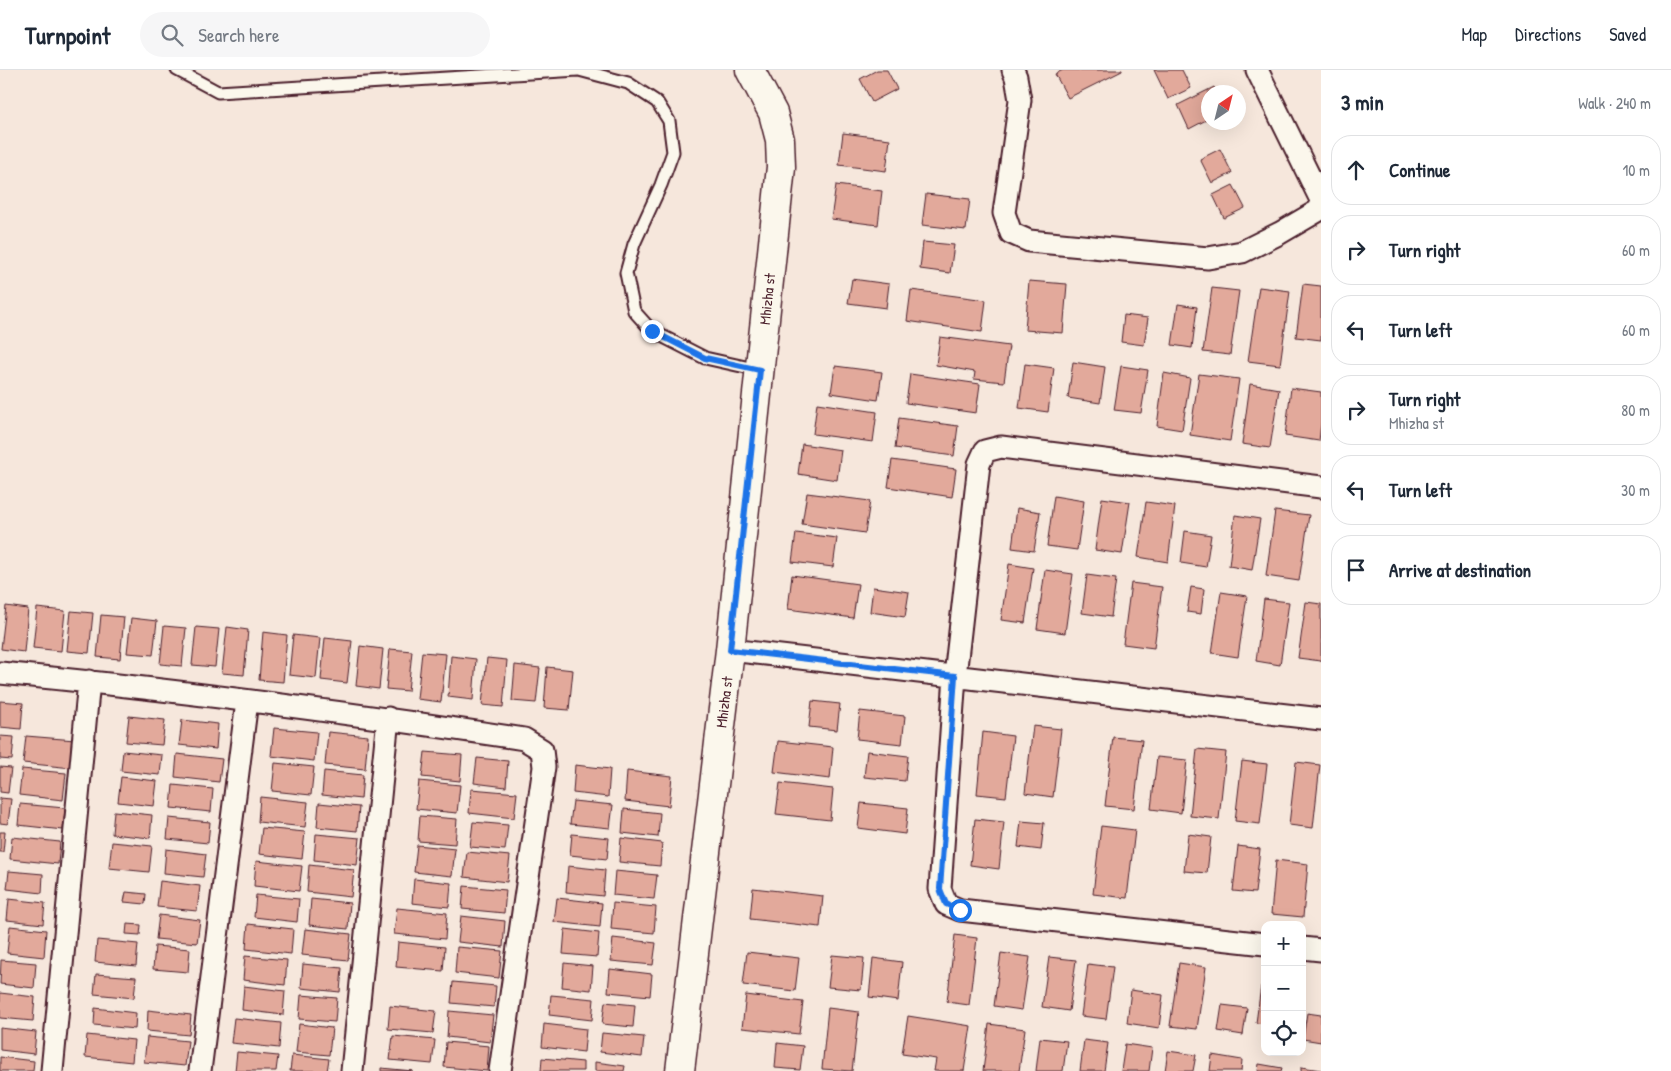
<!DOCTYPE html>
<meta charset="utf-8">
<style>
:root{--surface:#fff;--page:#f6f6f7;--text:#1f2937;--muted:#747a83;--line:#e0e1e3}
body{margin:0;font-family:"Patrick Hand",sans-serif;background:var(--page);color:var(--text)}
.controls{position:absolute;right:15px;bottom:15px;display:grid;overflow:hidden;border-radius:10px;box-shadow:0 5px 20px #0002}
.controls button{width:45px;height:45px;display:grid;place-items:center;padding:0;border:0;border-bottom:1px solid var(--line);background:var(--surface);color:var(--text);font:25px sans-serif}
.compass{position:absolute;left:1201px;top:15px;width:45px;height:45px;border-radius:50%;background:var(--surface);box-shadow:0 5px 20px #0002;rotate:35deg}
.stop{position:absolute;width:15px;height:15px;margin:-11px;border:4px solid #1a73e8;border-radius:50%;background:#fff}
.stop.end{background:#1a73e8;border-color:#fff;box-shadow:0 1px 5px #0008}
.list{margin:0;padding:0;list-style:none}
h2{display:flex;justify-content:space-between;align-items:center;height:65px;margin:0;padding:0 20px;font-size:21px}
h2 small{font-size:16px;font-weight:400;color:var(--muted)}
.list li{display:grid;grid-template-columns:32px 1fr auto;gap:15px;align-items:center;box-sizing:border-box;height:70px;margin:0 10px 10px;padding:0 10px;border:1px solid var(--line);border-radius:20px}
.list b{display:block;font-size:19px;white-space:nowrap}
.list p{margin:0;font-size:16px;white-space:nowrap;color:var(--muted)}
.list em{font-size:16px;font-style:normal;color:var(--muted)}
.icon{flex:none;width:28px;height:28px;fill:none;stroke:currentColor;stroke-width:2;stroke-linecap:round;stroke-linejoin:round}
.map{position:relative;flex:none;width:1321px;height:1001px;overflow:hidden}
header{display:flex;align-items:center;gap:30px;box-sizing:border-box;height:70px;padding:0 25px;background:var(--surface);border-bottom:1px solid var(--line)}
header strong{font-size:24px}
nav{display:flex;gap:28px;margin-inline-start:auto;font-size:18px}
.search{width:350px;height:45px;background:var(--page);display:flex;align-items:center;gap:12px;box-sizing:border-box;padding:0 18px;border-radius:28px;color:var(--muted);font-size:19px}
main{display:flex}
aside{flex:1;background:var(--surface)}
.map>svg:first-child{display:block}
.building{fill:#e2a99b;stroke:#4a1f2b}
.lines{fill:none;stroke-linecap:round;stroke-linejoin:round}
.lane-casing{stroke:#4a1f2b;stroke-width:15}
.street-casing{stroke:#4a1f2b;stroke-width:25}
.secondary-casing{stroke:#4a1f2b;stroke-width:31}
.lane{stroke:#fbf7ec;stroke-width:11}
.street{stroke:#fbf7ec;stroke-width:21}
.secondary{stroke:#fbf7ec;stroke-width:28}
.route{stroke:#1a73e8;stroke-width:6}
.labels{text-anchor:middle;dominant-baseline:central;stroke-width:5;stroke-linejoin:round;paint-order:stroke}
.street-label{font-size:15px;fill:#4a1f2b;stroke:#fbf7ec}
</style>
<header>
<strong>Turnpoint</strong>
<div class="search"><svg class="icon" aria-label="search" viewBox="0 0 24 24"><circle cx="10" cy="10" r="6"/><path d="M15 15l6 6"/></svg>Search here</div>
<nav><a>Map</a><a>Directions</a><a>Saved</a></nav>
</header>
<main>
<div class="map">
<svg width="1321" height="1001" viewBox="0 0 1321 1001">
<rect width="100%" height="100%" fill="#f6e7dc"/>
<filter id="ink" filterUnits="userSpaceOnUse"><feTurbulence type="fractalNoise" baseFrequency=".02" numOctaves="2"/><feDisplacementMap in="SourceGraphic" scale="10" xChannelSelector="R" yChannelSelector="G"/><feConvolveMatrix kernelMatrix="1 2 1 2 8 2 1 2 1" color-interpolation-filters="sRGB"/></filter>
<g filter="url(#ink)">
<path class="building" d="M 877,0 L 887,0 L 897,19 L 872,32 L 860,9 Z
M 1063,0 L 1122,0 L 1122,1 L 1068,28 L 1055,4 Z
M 1154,0 L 1182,0 L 1191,18 L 1168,29 Z
M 1214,17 L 1217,22 L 1208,22 L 1208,49 L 1189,59 L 1178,35 Z
M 843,63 L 890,69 L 886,101 L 839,95 Z
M 1220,79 L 1232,103 L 1212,113 L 1200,89 Z
M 836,115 L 882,121 L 878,155 L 831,149 Z
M 1233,115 L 1245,138 L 1224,148 L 1213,125 Z
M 926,124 L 970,129 L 966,160 L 922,155 Z
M 923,172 L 954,175 L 950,203 L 920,199 Z
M 852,209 L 889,214 L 886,238 L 848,233 Z
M 1029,211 L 1067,214 L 1063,263 L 1025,260 Z
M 1303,214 L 1321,216 L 1321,270 L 1296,267 Z
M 1259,217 L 1290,221 L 1280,295 L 1248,291 Z
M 1212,218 L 1239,221 L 1230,285 L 1203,282 Z
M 911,220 L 986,230 L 982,262 L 907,251 Z
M 1178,234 L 1197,237 L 1192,278 L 1172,275 Z
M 1124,245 L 1148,248 L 1144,275 L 1121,272 Z
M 940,267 L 1009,276 L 1004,312 L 974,309 L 975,302 L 936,295 Z
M 1073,292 L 1105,297 L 1100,333 L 1068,328 Z
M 1025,294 L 1054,298 L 1048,342 L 1019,338 Z
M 835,296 L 882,302 L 878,330 L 831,323 Z
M 1121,296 L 1148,300 L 1141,343 L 1114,340 Z
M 1164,303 L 1190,308 L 1182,360 L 1157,356 Z
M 910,304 L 980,314 L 976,343 L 906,333 Z
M 1199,304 L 1239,309 L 1230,371 L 1190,365 Z
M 1250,314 L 1279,319 L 1270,378 L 1242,374 Z
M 1291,318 L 1321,322 L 1321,353 L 1319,371 L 1285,366 Z
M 817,333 L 877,342 L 873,372 L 813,364 Z
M 899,348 L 958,356 L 954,386 L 895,378 Z
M 802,374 L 841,380 L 837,410 L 798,404 Z
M 892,390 L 956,399 L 952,427 L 888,417 Z
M 807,423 L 870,431 L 865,463 L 802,454 Z
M 1054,426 L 1084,431 L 1077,480 L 1047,476 Z
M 1102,428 L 1130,432 L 1122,484 L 1095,480 Z
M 1146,432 L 1175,436 L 1168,492 L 1138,487 Z
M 1017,438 L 1040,442 L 1034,481 L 1012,478 Z
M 1275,441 L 1309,445 L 1299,511 L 1266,506 Z
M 1235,445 L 1260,449 L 1252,500 L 1229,496 Z
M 1185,461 L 1211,465 L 1206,497 L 1181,493 Z
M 796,463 L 837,468 L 833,497 L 792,492 Z
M 1009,494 L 1033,498 L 1025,553 L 1001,550 Z
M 1045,500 L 1073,504 L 1065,563 L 1037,559 Z
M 792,505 L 858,514 L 853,548 L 788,539 Z
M 1087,505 L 1116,509 L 1111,547 L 1082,543 Z
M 1131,513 L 1162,517 L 1154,578 L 1123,574 Z
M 873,517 L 909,522 L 905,547 L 870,542 Z
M 1191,517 L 1204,519 L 1201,544 L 1187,542 Z
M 1221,522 L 1247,526 L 1238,587 L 1212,583 Z
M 1264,529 L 1289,532 L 1280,595 L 1256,591 Z
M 1306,532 L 1321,534 L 1321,591 L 1298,588 Z
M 6,536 L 28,539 L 24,582 L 1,579 Z
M 37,538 L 65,541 L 61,581 L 33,578 Z
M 71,541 L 93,543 L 89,583 L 67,581 Z
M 101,545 L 124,547 L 120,589 L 97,587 Z
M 131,548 L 157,551 L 153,585 L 127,583 Z
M 164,556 L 186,558 L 182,596 L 160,594 Z
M 196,557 L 219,559 L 215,597 L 192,595 Z
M 227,557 L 248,560 L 244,605 L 222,603 Z
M 263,562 L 287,565 L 283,612 L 259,610 Z
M 293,565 L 320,568 L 316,608 L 289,605 Z
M 325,568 L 352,571 L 347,613 L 321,610 Z
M 360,576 L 383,579 L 379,619 L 356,616 Z
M 390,579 L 412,581 L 408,621 L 386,619 Z
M 422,582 L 446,584 L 441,632 L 417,629 Z
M 451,586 L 476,589 L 473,630 L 448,627 Z
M 487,588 L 507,590 L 503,637 L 482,635 Z
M 515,595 L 540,598 L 536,633 L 512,631 Z
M 547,597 L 573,600 L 569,640 L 544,638 Z
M 0,631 L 23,633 L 21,659 L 0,657 Z
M 812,631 L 840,634 L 837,660 L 809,657 Z
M 860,641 L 905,646 L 902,674 L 857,669 Z
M 129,646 L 165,650 L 162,675 L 126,672 Z
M 182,650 L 218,654 L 216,679 L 179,675 Z
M 1033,656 L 1061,659 L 1053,727 L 1025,723 Z
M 274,658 L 317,662 L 314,691 L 271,686 Z
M 328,662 L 368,666 L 365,699 L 325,695 Z
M 983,662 L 1013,666 L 1006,727 L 977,724 Z
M 0,666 L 14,667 L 12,690 L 0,689 Z
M 26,666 L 75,670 L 72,698 L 23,693 Z
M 1113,667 L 1142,670 L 1134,739 L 1105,736 Z
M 778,671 L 833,677 L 830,709 L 774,702 Z
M 1197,679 L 1226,682 L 1219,749 L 1190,746 Z
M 123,681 L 162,685 L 160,705 L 121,701 Z
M 867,681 L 908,686 L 905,711 L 864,707 Z
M 425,682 L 462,685 L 460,711 L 422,707 Z
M 177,684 L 222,689 L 219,712 L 175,707 Z
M 1157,687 L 1187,690 L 1181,743 L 1151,739 Z
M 477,688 L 508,691 L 506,717 L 474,713 Z
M 1242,691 L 1267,694 L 1260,754 L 1235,751 Z
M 1296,692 L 1320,695 L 1313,758 L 1289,755 Z
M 275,693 L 314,697 L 311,725 L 272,721 Z
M 575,695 L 610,699 L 608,727 L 573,723 Z
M 0,697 L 11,698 L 8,723 L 0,722 Z
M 22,699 L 66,703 L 63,730 L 19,725 Z
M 324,701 L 363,705 L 361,729 L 322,725 Z
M 627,701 L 672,706 L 669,736 L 625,731 Z
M 121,707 L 157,711 L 154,736 L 118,732 Z
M 419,711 L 460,715 L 457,743 L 416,739 Z
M 780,713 L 833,719 L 830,750 L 776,744 Z
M 173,715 L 213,719 L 211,742 L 171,738 Z
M 471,719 L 517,723 L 514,748 L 469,743 Z
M 260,727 L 308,732 L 305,757 L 258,752 Z
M 0,728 L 11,729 L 8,754 L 0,753 Z
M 573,731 L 613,735 L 610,758 L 570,754 Z
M 319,733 L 359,737 L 357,761 L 317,757 Z
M 861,733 L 908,738 L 905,764 L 858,758 Z
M 20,734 L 65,738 L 63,760 L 18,755 Z
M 624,739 L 660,743 L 658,767 L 622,763 Z
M 114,741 L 152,745 L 150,768 L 112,764 Z
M 420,746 L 457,749 L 455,774 L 418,771 Z
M 169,748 L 210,752 L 208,773 L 167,769 Z
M 975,749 L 1004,752 L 999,799 L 970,795 Z
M 1021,751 L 1044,753 L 1041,780 L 1018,777 Z
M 473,752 L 508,755 L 505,780 L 470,777 Z
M 1101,756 L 1135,760 L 1127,828 L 1093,824 Z
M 262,758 L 305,762 L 302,789 L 259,784 Z
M 0,762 L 5,762 L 3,782 L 0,782 Z
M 316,764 L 360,768 L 357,795 L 314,790 Z
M 572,764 L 609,768 L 607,789 L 570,785 Z
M 1188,764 L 1211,767 L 1207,803 L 1184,801 Z
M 12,767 L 60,772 L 58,794 L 10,789 Z
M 621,768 L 662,773 L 660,796 L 619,792 Z
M 112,772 L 152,776 L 149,802 L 109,798 Z
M 417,775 L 455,779 L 452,806 L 414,802 Z
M 1238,776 L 1260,779 L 1255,823 L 1233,821 Z
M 166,779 L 206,784 L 203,807 L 164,803 Z
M 467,782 L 510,786 L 507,812 L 464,807 Z
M 1276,790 L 1308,794 L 1303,847 L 1271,844 Z
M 256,791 L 302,796 L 299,821 L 254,816 Z
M 309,795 L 354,800 L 351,827 L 307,822 Z
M 568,796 L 605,800 L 603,826 L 566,822 Z
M 9,801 L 43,804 L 42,823 L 7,819 Z
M 615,801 L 657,805 L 654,829 L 613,825 Z
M 414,809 L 451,813 L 449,837 L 412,833 Z
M 160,811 L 200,816 L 197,841 L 157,837 Z
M 464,816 L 506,820 L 504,843 L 462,839 Z
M 753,818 L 823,826 L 820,857 L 750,849 Z
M 126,822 L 146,824 L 145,834 L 124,832 Z
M 256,825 L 299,829 L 297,852 L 254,847 Z
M 557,828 L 602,833 L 600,857 L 554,852 Z
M 9,829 L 45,833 L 43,854 L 7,850 Z
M 311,829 L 350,833 L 348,859 L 309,855 Z
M 613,833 L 656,837 L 654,863 L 611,859 Z
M 397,838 L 447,843 L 445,869 L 394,864 Z
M 159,845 L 200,850 L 197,873 L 156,869 Z
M 461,846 L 505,851 L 503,877 L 458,872 Z
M 127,854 L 141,855 L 140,865 L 126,864 Z
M 248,854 L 293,859 L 291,884 L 246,879 Z
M 10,856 L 46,860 L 44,887 L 7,883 Z
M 305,859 L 351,864 L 348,890 L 302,885 Z
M 565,859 L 599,863 L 597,887 L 563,884 Z
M 955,865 L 977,868 L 969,935 L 947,932 Z
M 613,868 L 656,873 L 653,895 L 611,891 Z
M 97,870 L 138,874 L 136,896 L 95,892 Z
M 398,872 L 445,877 L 443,901 L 396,897 Z
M 155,876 L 190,879 L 188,902 L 153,899 Z
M 457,877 L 502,881 L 499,908 L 455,903 Z
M 747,882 L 799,888 L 795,921 L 743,915 Z
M 1001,883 L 1030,887 L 1022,940 L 994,936 Z
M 832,885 L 864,888 L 861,920 L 828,917 Z
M 245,886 L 287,890 L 285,915 L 243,910 Z
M 1049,887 L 1076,890 L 1069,941 L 1042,937 Z
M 873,888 L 902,892 L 898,931 L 869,927 Z
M 1,890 L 36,893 L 34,918 L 0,914 Z
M 564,893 L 593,896 L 591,920 L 562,917 Z
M 1179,893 L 1206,897 L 1197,959 L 1170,956 Z
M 303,894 L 342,898 L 340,922 L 301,918 Z
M 1088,894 L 1113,897 L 1106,949 L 1081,946 Z
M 610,899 L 652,904 L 650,926 L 608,922 Z
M 96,904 L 136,907 L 134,928 L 94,924 Z
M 453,912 L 496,916 L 494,937 L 451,933 Z
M 244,916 L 285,921 L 283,945 L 242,940 Z
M 1261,916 L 1265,917 L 1265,954 L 1256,953 Z
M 1131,920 L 1163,925 L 1159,958 L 1127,953 Z
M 0,923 L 35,927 L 33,951 L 0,948 Z
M 301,925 L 337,928 L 335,952 L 299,949 Z
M 551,925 L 594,929 L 592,950 L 549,945 Z
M 746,925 L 803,932 L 799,964 L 742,958 Z
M 605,932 L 635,935 L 633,957 L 602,954 Z
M 1222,935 L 1247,938 L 1243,965 L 1218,961 Z
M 390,936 L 436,941 L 433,963 L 388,959 Z
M 95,938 L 136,943 L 135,959 L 94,955 Z
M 828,938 L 859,942 L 852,1001 L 822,999 Z
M 148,940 L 191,945 L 189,965 L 147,961 Z
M 449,941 L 493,945 L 490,972 L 447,967 Z
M 1307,943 L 1321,945 L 1321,972 L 1303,969 Z
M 908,946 L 971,956 L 964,1001 L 934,1001 L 936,989 L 902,984 Z
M 234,948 L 281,953 L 279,978 L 231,973 Z
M 299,954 L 332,958 L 329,985 L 296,982 Z
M 544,954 L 586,959 L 584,982 L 542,977 Z
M 989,954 L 1025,959 L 1019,1001 L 983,1001 Z
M 0,958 L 36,962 L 34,984 L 0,980 Z
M 602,963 L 644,967 L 642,987 L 600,982 Z
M 87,965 L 134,970 L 132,992 L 85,987 Z
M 393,966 L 435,970 L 432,994 L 390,990 Z
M 147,967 L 188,971 L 185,996 L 144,992 Z
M 1040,968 L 1067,971 L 1063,1001 L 1036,1001 Z
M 1084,970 L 1108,973 L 1104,1001 L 1080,1001 Z
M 446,972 L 489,976 L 487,1001 L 444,997 Z
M 777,973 L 803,976 L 800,1000 L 775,998 Z
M 1125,974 L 1152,978 L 1149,1001 L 1121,1001 Z
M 1168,981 L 1196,985 L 1193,1001 L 1165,1001 Z
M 237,982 L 278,986 L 276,1001 L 235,1001 Z
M 292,985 L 329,989 L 327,1001 L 290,1001 Z
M 1212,985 L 1242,990 L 1241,1001 L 1210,1001 Z
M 0,987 L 34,991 L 33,1001 L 0,1001 Z
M 542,988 L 583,992 L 583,1001 L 541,1001 Z
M 595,992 L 625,996 L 624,1001 L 595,1001 Z
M 1259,994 L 1282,998 L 1281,1001 L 1258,1001 Z
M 1301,997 L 1321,1000 L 1321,1001 L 1301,1001 Z
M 381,998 L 413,1001 L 381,1001 Z"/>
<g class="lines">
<g class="lane-casing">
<path id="lane" d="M 177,0 L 218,22 L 578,0
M 579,0 L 628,13 L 657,32 L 669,51 L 673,82 L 661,115 L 634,174 L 626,203 L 634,241 L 652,261 L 705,288 L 759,300"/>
</g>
<g class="street-casing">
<path id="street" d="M 1013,0 L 1016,7 L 1020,30 L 1004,143 L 1011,163 L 1029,171 L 1208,188 L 1242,182 L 1280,163 L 1321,139
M 1257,0 L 1321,130
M 730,580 L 1321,649
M 0,603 C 175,619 350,643 524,669 L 542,680 L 544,697 L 500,1001
M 1265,874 L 960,840 L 946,834 L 940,819 L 955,606 L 979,394 L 985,381 L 1001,377 L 1321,417
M 1302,878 L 1321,880
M 52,1001 L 89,611
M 200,1001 L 247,631
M 352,1001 L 388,648"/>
</g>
<g class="secondary-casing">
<path id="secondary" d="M 680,1001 L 730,580 L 781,97 L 780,70 L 773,43 L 750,0"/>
</g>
<use href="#lane" class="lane"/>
<use href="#street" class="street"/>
<use href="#secondary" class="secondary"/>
</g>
</g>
<g class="lines" filter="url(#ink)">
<path class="route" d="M 652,261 L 705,288 L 760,300 L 730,580 L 955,606 L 940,819 L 946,834 L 960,840"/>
</g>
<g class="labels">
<g class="street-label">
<text transform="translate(767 229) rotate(-84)">Mhizha st</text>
<text transform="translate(724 632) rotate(-83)">Mhizha st</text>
</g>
</g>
</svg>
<div class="controls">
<button>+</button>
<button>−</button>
<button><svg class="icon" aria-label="locate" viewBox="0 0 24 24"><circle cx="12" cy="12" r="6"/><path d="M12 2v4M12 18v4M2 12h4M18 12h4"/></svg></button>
</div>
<svg class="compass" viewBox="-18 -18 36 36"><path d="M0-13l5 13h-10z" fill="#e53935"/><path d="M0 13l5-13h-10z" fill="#747a83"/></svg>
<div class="stop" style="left:960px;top:840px"></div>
<div class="stop end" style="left:652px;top:261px"></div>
</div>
<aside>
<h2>3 min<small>Walk · 240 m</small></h2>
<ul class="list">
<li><svg class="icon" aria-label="ahead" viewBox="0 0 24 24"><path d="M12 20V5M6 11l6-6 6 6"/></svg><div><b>Continue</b></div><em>10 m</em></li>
<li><svg class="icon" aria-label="right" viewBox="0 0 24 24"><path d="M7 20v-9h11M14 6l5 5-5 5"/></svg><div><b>Turn right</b></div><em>60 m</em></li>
<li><svg class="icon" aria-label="left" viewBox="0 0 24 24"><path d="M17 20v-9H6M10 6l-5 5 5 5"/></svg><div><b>Turn left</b></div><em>60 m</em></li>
<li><svg class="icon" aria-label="right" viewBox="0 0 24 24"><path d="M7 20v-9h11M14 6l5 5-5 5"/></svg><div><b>Turn right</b><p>Mhizha st</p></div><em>80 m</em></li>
<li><svg class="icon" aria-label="left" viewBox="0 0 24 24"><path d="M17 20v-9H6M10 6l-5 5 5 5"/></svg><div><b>Turn left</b></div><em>30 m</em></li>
<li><svg class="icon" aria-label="arrive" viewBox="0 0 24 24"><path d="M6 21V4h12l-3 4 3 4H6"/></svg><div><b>Arrive at destination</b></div></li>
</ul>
</aside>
</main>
